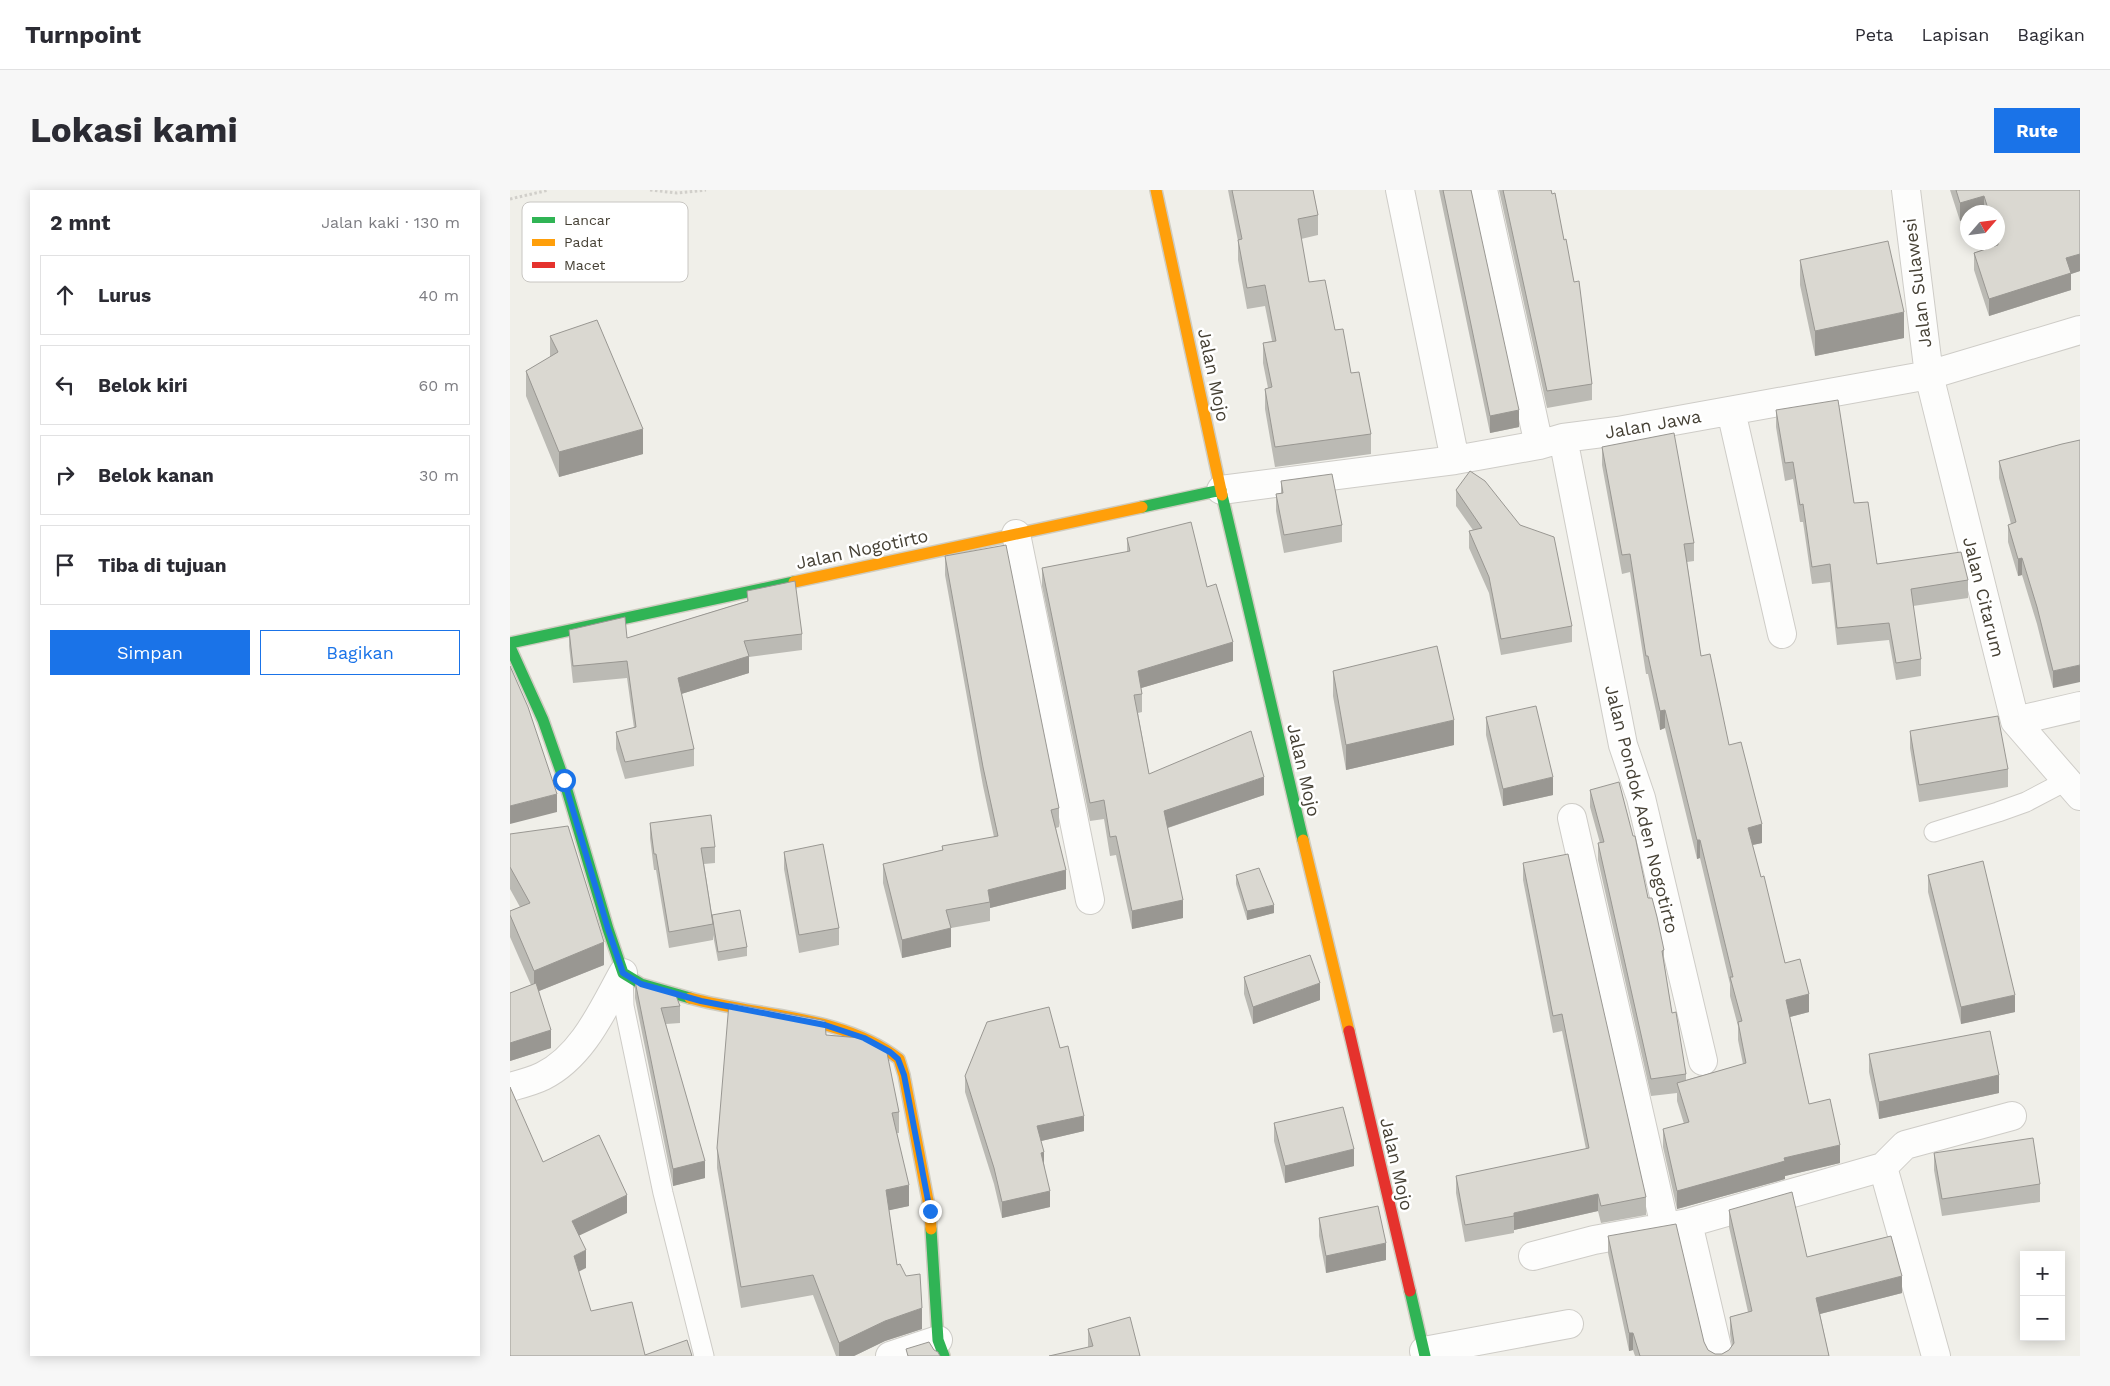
<!DOCTYPE html>
<html lang="id">
<meta charset="utf-8">
<style>
:root{--surface:#fff;--page:#f7f7f7;--text:#2b2b33;--muted:#7c7c81;--line:#e1e1e2;--accent:#1a73e8}
body{margin:0;font-family:"Work Sans",sans-serif;background:var(--page);color:var(--text)}
.controls{position:absolute;right:15px;bottom:15px;display:grid;overflow:hidden;border-radius:0px;box-shadow:0 2px 12px #0003}
.controls button{width:45px;height:45px;display:grid;place-items:center;padding:0;border:0;border-bottom:1px solid var(--line);background:var(--surface);color:var(--text);font:25px sans-serif}
.compass{position:absolute;left:1450px;top:15px;width:45px;height:45px;border-radius:50%;background:var(--surface);box-shadow:0 2px 12px #0003;rotate:62deg}
.stop{position:absolute;width:15px;height:15px;margin:-11px;border:4px solid #1a73e8;border-radius:50%;background:#fff}
.stop.end{background:#1a73e8;border-color:#fff;box-shadow:0 1px 5px #0008}
.list{margin:0;padding:0;list-style:none}
h2{display:flex;justify-content:space-between;align-items:center;height:65px;margin:0;padding:0 20px;font-size:21px}
h2 small{font-size:16px;font-weight:400;color:var(--muted)}
.list li{display:grid;grid-template-columns:32px 1fr auto;gap:15px;align-items:center;box-sizing:border-box;height:80px;margin:0 10px 10px;padding:0 10px;border:1px solid var(--line);border-radius:0px}
.list b{display:block;font-size:19px;white-space:nowrap}
.list em{font-size:16px;font-style:normal;color:var(--muted)}
.actions{display:flex;gap:10px;padding:15px 20px}
.actions a{flex:1;padding:11px 0;border:1px solid var(--accent);border-radius:0px;text-align:center;font-size:18px;color:var(--accent)}
.actions .main{background:var(--accent);color:#fff}
.icon{flex:none;width:28px;height:28px;fill:none;stroke:currentColor;stroke-width:2;stroke-linecap:round;stroke-linejoin:round}
.map{position:relative;flex:none;width:1570px;height:1166px;overflow:hidden;border-radius:0px}
header{display:flex;align-items:center;gap:30px;box-sizing:border-box;height:70px;padding:0 25px;background:var(--surface);border-bottom:1px solid var(--line)}
header strong{font-size:24px}
nav{display:flex;gap:28px;margin-inline-start:auto;font-size:18px}
.intro{display:flex;align-items:center;justify-content:space-between;box-sizing:border-box;height:120px;padding:0 30px}
h1{margin:0;font-size:35px}
.button{padding:12px 22px;border-radius:0px;background:var(--accent);color:#fff;font-size:18px;font-weight:700}
main{display:flex;gap:30px;padding:0 30px}
aside{flex:1;background:var(--surface);border-radius:0px;box-shadow:0 2px 12px #0003}
.map>svg:first-child{display:block}
.lines{fill:none;stroke-linecap:round;stroke-linejoin:round}
.lane-casing{stroke:#ceccc7;stroke-width:21}
.street-casing{stroke:#ceccc7;stroke-width:30}
.fast-casing{stroke:#cfccc0;stroke-width:14}
.slow-casing{stroke:#cfccc0;stroke-width:14}
.jam-casing{stroke:#cfccc0;stroke-width:14}
.path{stroke:#d1cfca;stroke-width:3;stroke-dasharray:2.5 2.5;stroke-linecap:butt}
.lane{stroke:#fdfdfc;stroke-width:19}
.street{stroke:#fdfdfc;stroke-width:28}
.fast{stroke:#30b455;stroke-width:11}
.slow{stroke:#ff9f0a;stroke-width:11}
.jam{stroke:#e5322d;stroke-width:11}
.wall{fill:#bbbab4}
.shaded-wall{fill:#999792}
.building{fill:#dad8d1;stroke:#999792}
.route{stroke:#1a73e8;stroke-width:6}
.labels{text-anchor:middle;dominant-baseline:central;stroke-width:5;stroke-linejoin:round;paint-order:stroke}
.street-label{font-size:18px;fill:#464135;stroke:#fff}
.key{fill:#fff;stroke:#c8c6c2;stroke-width:1}
.key-label{font-size:14px;fill:#464135}
</style>
<header>
<strong>Turnpoint</strong>
<nav><a>Peta</a><a>Lapisan</a><a>Bagikan</a></nav>
</header>
<div class="intro"><h1>Lokasi kami</h1><a class="button">Rute</a></div>
<main>
<aside>
<h2>2 mnt<small>Jalan kaki · 130 m</small></h2>
<ul class="list">
<li><svg class="icon" aria-label="ahead" viewBox="0 0 24 24"><path d="M12 20V5M6 11l6-6 6 6"/></svg><div><b>Lurus</b></div><em>40 m</em></li>
<li><svg class="icon" aria-label="left" viewBox="0 0 24 24"><path d="M17 20v-9H6M10 6l-5 5 5 5"/></svg><div><b>Belok kiri</b></div><em>60 m</em></li>
<li><svg class="icon" aria-label="right" viewBox="0 0 24 24"><path d="M7 20v-9h11M14 6l5 5-5 5"/></svg><div><b>Belok kanan</b></div><em>30 m</em></li>
<li><svg class="icon" aria-label="arrive" viewBox="0 0 24 24"><path d="M6 21V4h12l-3 4 3 4H6"/></svg><div><b>Tiba di tujuan</b></div></li>
</ul>
<div class="actions"><a class="main">Simpan</a><a>Bagikan</a></div>
</aside>
<div class="map">
<svg width="1570" height="1166" viewBox="0 0 1570 1166">
<rect width="100%" height="100%" fill="#f0efe9"/>
<g class="lines">
<g class="lane-casing">
<path id="lane" d="M 1424,642 L 1488,622 L 1516,612 L 1556,591
M 113,784 L 114,816 L 153,1003 L 194,1166"/>
</g>
<g class="street-casing">
<path id="street" d="M 890,0 L 945,270
M 973,0 L 1029,255
M 1396,0 L 1419,185 L 1505,531 L 1570,606
M 1221,221 L 1272,444
M 1053,248 L 1113,555 L 1131,608 L 1193,871
M 711,300 L 945,270 L 1029,255 L 1053,248 L 1108,241 L 1419,185 L 1570,140
M 506,344 L 580,710
M 1505,531 L 1570,516
M 1062,628 L 1155,1037
M 0,897 C 11,894 23,891 33,886 C 73,866 93,819 113,783
M 1373,977 L 1426,1166
M 1178,1033 L 1209,1166
M 1023,1066 L 1084,1050 L 1178,1033 L 1373,977 L 1395,955 L 1502,926
M 914,1161 L 1059,1134
M 380,1166 L 428,1150"/>
</g>
<g class="fast-casing">
<path id="fast" d="M 712,305 L 793,650
M 632,317 L 711,300
M 0,453 L 284,392
M 0,457 L 33,530 L 54,590 L 98,739 L 113,783 L 131,794 L 180,808
M 421,1039 L 428,1150 L 434,1166
M 900,1101 L 915,1166"/>
</g>
<g class="slow-casing">
<path id="slow" d="M 646,0 L 712,305
M 284,392 L 632,317
M 793,650 L 839,841
M 180,808 C 249,827 331,824 389,869 L 394,885 L 420,1021 L 421,1039"/>
</g>
<g class="jam-casing">
<path id="jam" d="M 839,841 L 900,1101"/>
</g>
<path class="path" d="M 140,0 L 167,3 L 196,0
M 0,9 L 39,0"/>
<use href="#lane" class="lane"/>
<use href="#street" class="street"/>
<use href="#fast" class="fast"/>
<use href="#slow" class="slow"/>
<use href="#jam" class="jam"/>
</g>
<path class="wall" d="M 718,0 L 803,0 L 808,25 L 808,45 L 791,49 L 799,92 L 825,140 L 841,183 L 861,244 L 861,264 L 765,277 L 755,219 L 755,199 L 758,198 L 753,173 L 753,153 L 762,151 L 755,116 L 737,119 L 728,70 L 728,51 Z
M 929,0 L 961,0 L 1009,237 L 980,243 Z
M 989,0 L 1041,0 L 1054,50 L 1082,194 L 1082,210 L 1037,218 Z
M 1440,0 L 1570,0 L 1570,81 L 1561,84 L 1561,100 L 1479,126 L 1464,80 L 1464,63 L 1484,56 L 1483,52 L 1488,52 L 1488,22 L 1458,22 L 1450,31 Z
M 1290,70 L 1394,148 L 1305,166 L 1290,95 Z
M 40,146 L 133,264 L 49,287 L 16,206 L 16,181 L 40,167 Z
M 1266,220 L 1344,313 L 1367,374 L 1458,390 L 1458,408 L 1403,416 L 1411,469 L 1411,486 L 1386,490 L 1379,450 L 1327,455 L 1320,392 L 1302,394 L 1293,332 L 1290,332 L 1283,289 L 1275,291 L 1266,237 Z
M 1552,254 L 1543,498 L 1527,434 L 1512,385 L 1508,386 L 1498,352 L 1498,335 L 1501,334 L 1489,288 L 1489,271 Z
M 1092,257 L 1184,353 L 1184,371 L 1177,372 L 1191,466 L 1219,555 L 1252,653 L 1242,655 L 1275,773 L 1299,822 L 1280,827 L 1299,914 L 1330,973 L 1275,986 L 1275,989 L 1167,1019 L 1153,957 L 1153,939 L 1174,934 L 1167,911 L 1167,903 L 1141,906 L 1088,670 L 1088,653 L 1090,653 L 1080,617 L 1080,600 L 1138,708 L 1154,760 L 1154,772 L 1162,823 L 1176,884 L 1176,890 L 1233,874 L 1228,850 L 1228,836 L 1220,806 L 1220,794 L 1190,668 L 1187,669 L 1155,538 L 1150,540 L 1138,484 L 1136,484 L 1120,382 L 1112,384 L 1092,275 Z
M 771,291 L 832,335 L 832,352 L 774,363 L 766,321 L 766,304 L 771,303 Z
M 946,300 L 1062,436 L 1062,452 L 991,465 L 979,403 L 959,358 L 959,341 L 963,340 L 946,316 Z
M 617,348 L 697,397 L 723,471 L 631,498 L 632,504 L 632,522 L 628,523 L 639,584 L 754,605 L 658,638 L 673,728 L 622,739 L 606,665 L 600,666 L 594,629 L 580,631 L 532,396 L 532,378 L 617,362 Z
M 435,366 L 549,618 L 549,637 L 546,638 L 556,699 L 480,718 L 480,731 L 441,738 L 441,757 L 392,768 L 373,693 L 373,674 L 432,660 L 432,656 L 484,647 L 473,596 L 435,385 Z
M 237,401 L 292,444 L 292,460 L 239,467 L 239,483 L 171,504 L 184,559 L 184,576 L 115,589 L 106,559 L 106,542 L 124,538 L 117,488 L 63,493 L 59,456 L 59,440 L 117,448 L 237,411 Z
M 823,481 L 944,555 L 836,580 L 823,506 Z
M 976,527 L 1043,605 L 993,616 L 976,545 Z
M 1400,541 L 1498,579 L 1498,597 L 1409,612 L 1400,558 Z
M 140,633 L 205,657 L 205,673 L 194,674 L 202,725 L 237,757 L 237,766 L 208,771 L 203,745 L 203,750 L 159,758 L 146,680 L 144,680 L 140,648 Z
M 0,644 L 94,775 L 29,801 L 41,858 L 0,871 L 0,803 L 21,795 L 0,747 L 0,721 L 10,717 L 0,699 Z
M 274,662 L 329,738 L 329,755 L 289,763 L 274,679 Z
M 1013,673 L 1136,1007 L 1136,1025 L 1091,1033 L 1088,1021 L 1004,1040 L 1004,1043 L 955,1052 L 946,1003 L 946,986 L 1076,959 L 1052,841 L 1043,843 L 1013,690 Z
M 726,685 L 764,723 L 737,730 L 726,694 Z
M 1418,685 L 1505,822 L 1451,834 L 1418,702 Z
M 734,787 L 810,810 L 743,834 L 734,804 Z
M 125,791 L 170,816 L 170,833 L 156,834 L 195,988 L 163,996 L 125,808 Z
M 316,845 L 389,922 L 389,943 L 387,943 L 399,1016 L 379,1020 L 387,1075 L 412,1139 L 375,1151 L 344,1166 L 326,1166 L 303,1105 L 231,1118 L 207,978 L 207,958 Z
M 550,858 L 574,941 L 531,951 L 540,1017 L 492,1028 L 484,994 L 455,902 L 455,886 Z
M 1359,864 L 1489,903 L 1369,929 L 1359,882 Z
M 764,933 L 844,976 L 775,993 L 764,951 Z
M 1424,963 L 1530,994 L 1530,1012 L 1432,1026 L 1424,980 Z
M 1219,1020 L 1297,1067 L 1392,1103 L 1310,1124 L 1319,1166 L 1125,1166 L 1123,1160 L 1119,1161 L 1098,1063 L 1098,1046 L 1194,1152 L 1198,1160 L 1205,1164 L 1212,1164 L 1219,1160 L 1222,1156 L 1220,1144 L 1220,1127 L 1238,1122 L 1219,1037 Z
M 809,1028 L 876,1070 L 816,1083 L 809,1046 Z
M 578,1139 L 630,1166 L 578,1157 Z"/>
<path class="shaded-wall" d="M 1474,6 L 1474,22 L 1458,22 L 1458,28 L 1450,31 L 1450,13 Z
M 1570,64 L 1570,81 L 1561,84 L 1561,100 L 1479,126 L 1479,109 L 1556,68 Z
M 1394,122 L 1394,148 L 1305,166 L 1305,141 Z
M 1009,220 L 1009,237 L 980,243 L 980,226 Z
M 133,239 L 133,264 L 49,287 L 49,262 Z
M 1512,368 L 1512,385 L 1508,386 L 1508,369 Z
M 723,452 L 723,471 L 628,499 L 628,481 Z
M 239,466 L 239,483 L 168,505 L 168,488 Z
M 1570,475 L 1570,492 L 1543,498 L 1543,481 Z
M 1155,520 L 1155,538 L 1150,540 L 1150,521 Z
M 944,530 L 944,555 L 836,580 L 836,555 Z
M 754,587 L 754,605 L 654,639 L 654,621 Z
M 1043,587 L 1043,605 L 993,616 L 993,599 Z
M 47,604 L 47,622 L 0,634 L 0,616 Z
M 1252,634 L 1252,653 L 1238,656 L 1238,638 Z
M 1187,650 L 1190,650 L 1190,668 L 1187,669 Z
M 556,680 L 556,699 L 480,718 L 480,712 L 478,700 Z
M 673,710 L 673,728 L 622,739 L 622,721 Z
M 764,715 L 764,723 L 737,730 L 737,721 Z
M 441,738 L 441,757 L 392,768 L 392,750 Z
M 94,752 L 94,775 L 24,803 L 24,781 Z
M 810,793 L 810,810 L 743,834 L 743,817 Z
M 1299,804 L 1299,822 L 1276,828 L 1276,810 Z
M 1505,805 L 1505,822 L 1451,834 L 1451,817 Z
M 41,840 L 41,858 L 0,871 L 0,853 Z
M 1489,885 L 1489,903 L 1369,929 L 1369,912 Z
M 574,926 L 574,941 L 527,952 L 527,936 Z
M 1330,955 L 1330,973 L 1275,986 L 1275,989 L 1167,1019 L 1167,1001 L 1274,968 Z
M 844,959 L 844,976 L 775,993 L 775,976 Z
M 534,962 L 534,978 L 531,963 Z
M 195,971 L 195,988 L 163,996 L 163,979 Z
M 399,995 L 399,1016 L 376,1021 L 376,1000 Z
M 540,1001 L 540,1017 L 492,1028 L 492,1012 Z
M 1088,1004 L 1088,1021 L 1004,1040 L 1004,1023 Z
M 117,1005 L 117,1023 L 62,1049 L 62,1031 Z
M 876,1053 L 876,1070 L 816,1083 L 816,1066 Z
M 76,1060 L 76,1078 L 64,1084 L 64,1066 Z
M 1392,1086 L 1392,1103 L 1306,1125 L 1306,1108 Z
M 412,1118 L 412,1139 L 375,1151 L 344,1166 L 329,1166 L 329,1153 L 375,1131 Z
M 1119,1143 L 1123,1143 L 1123,1160 L 1119,1161 Z"/>
<path class="building" d="M 722,0 L 803,0 L 808,25 L 788,29 L 799,92 L 815,90 L 825,140 L 833,139 L 841,183 L 849,182 L 861,244 L 765,257 L 755,199 L 762,197 L 753,153 L 766,151 L 755,95 L 737,98 L 728,50 L 732,49 Z
M 933,0 L 961,0 L 1009,220 L 980,226 Z
M 993,0 L 1041,0 L 1042,4 L 1045,3 L 1054,50 L 1056,49 L 1064,92 L 1069,91 L 1082,194 L 1037,201 Z
M 1446,0 L 1570,0 L 1570,64 L 1556,68 L 1561,83 L 1479,109 L 1464,63 L 1488,55 L 1488,22 L 1479,22 L 1474,6 L 1450,13 Z
M 1378,51 L 1394,122 L 1305,141 L 1290,70 Z
M 87,130 L 133,239 L 49,262 L 16,181 L 48,162 L 40,146 Z
M 1328,210 L 1344,313 L 1358,312 L 1367,374 L 1451,362 L 1458,390 L 1401,399 L 1411,469 L 1386,473 L 1379,433 L 1327,438 L 1320,374 L 1302,377 L 1293,314 L 1290,315 L 1283,272 L 1275,273 L 1266,220 Z
M 1164,243 L 1184,353 L 1174,354 L 1191,466 L 1200,464 L 1219,555 L 1231,552 L 1252,634 L 1238,638 L 1251,687 L 1254,686 L 1275,773 L 1290,769 L 1299,804 L 1276,810 L 1299,914 L 1320,909 L 1330,955 L 1274,968 L 1275,971 L 1167,1001 L 1153,939 L 1179,932 L 1167,893 L 1236,873 L 1228,832 L 1232,831 L 1220,787 L 1223,787 L 1190,650 L 1187,650 L 1155,520 L 1150,521 L 1138,466 L 1136,466 L 1120,364 L 1112,365 L 1092,257 Z
M 1570,250 L 1570,475 L 1543,481 L 1527,417 L 1512,368 L 1508,369 L 1498,335 L 1506,332 L 1489,271 L 1552,254 Z
M 960,281 L 975,291 L 1010,335 L 1044,347 L 1062,436 L 991,449 L 979,387 L 959,341 L 972,338 L 946,300 Z
M 822,284 L 832,335 L 774,345 L 766,304 L 773,303 L 771,291 Z
M 681,332 L 697,397 L 706,394 L 723,452 L 628,481 L 632,504 L 624,505 L 639,584 L 741,541 L 754,587 L 654,621 L 673,710 L 622,721 L 606,646 L 600,647 L 594,610 L 580,613 L 532,378 L 620,361 L 617,348 Z
M 496,355 L 549,618 L 541,620 L 556,680 L 478,700 L 480,712 L 436,720 L 441,738 L 392,750 L 373,674 L 433,660 L 432,656 L 488,646 L 473,577 L 435,366 Z
M 285,391 L 292,444 L 234,451 L 239,466 L 168,488 L 184,559 L 115,572 L 106,542 L 126,537 L 117,471 L 63,476 L 59,440 L 115,427 L 117,448 L 238,411 L 237,401 Z
M 927,456 L 944,530 L 836,555 L 823,481 Z
M 0,476 L 18,517 L 47,604 L 0,616 Z
M 1026,516 L 1043,587 L 993,599 L 976,527 Z
M 1488,526 L 1498,579 L 1409,595 L 1400,541 Z
M 1109,592 L 1123,646 L 1125,646 L 1138,708 L 1142,708 L 1147,727 L 1154,760 L 1152,761 L 1162,823 L 1166,822 L 1176,884 L 1141,889 L 1088,653 L 1094,652 L 1080,600 Z
M 201,625 L 205,657 L 191,658 L 203,734 L 159,742 L 146,664 L 144,664 L 140,633 Z
M 58,636 L 94,752 L 24,781 L 0,725 L 0,721 L 20,713 L 0,677 L 0,644 Z
M 313,654 L 329,738 L 289,745 L 274,662 Z
M 1058,664 L 1136,1007 L 1091,1016 L 1088,1004 L 1004,1023 L 1004,1026 L 955,1035 L 946,986 L 1079,958 L 1052,824 L 1043,826 L 1013,673 Z
M 1473,671 L 1505,805 L 1451,817 L 1418,685 Z
M 749,678 L 764,715 L 737,721 L 726,685 Z
M 230,720 L 237,757 L 208,762 L 202,725 Z
M 800,765 L 810,793 L 743,817 L 734,787 Z
M 125,791 L 165,803 L 170,816 L 151,818 L 195,971 L 163,979 Z
M 26,793 L 41,840 L 0,853 L 0,803 Z
M 219,813 L 311,830 L 315,831 L 316,845 L 361,849 L 376,858 L 389,922 L 382,923 L 399,995 L 376,1000 L 387,1075 L 390,1074 L 396,1086 L 410,1084 L 412,1118 L 375,1131 L 329,1153 L 303,1085 L 231,1097 L 207,958 Z
M 539,817 L 550,858 L 558,856 L 574,926 L 527,936 L 534,962 L 531,963 L 540,1001 L 492,1012 L 484,978 L 455,886 L 477,832 Z
M 1480,841 L 1489,885 L 1369,912 L 1359,864 Z
M 0,897 L 33,972 L 89,945 L 117,1005 L 62,1031 L 76,1060 L 64,1066 L 81,1121 L 122,1112 L 135,1165 L 177,1150 L 182,1166 L 0,1166 Z
M 833,917 L 844,959 L 775,976 L 764,933 Z
M 1523,948 L 1530,994 L 1432,1009 L 1424,963 Z
M 1282,1002 L 1297,1067 L 1381,1046 L 1392,1086 L 1306,1108 L 1319,1166 L 1130,1166 L 1123,1143 L 1119,1143 L 1098,1046 L 1166,1034 L 1194,1152 L 1198,1160 L 1205,1164 L 1212,1164 L 1219,1160 L 1224,1153 L 1220,1127 L 1242,1121 L 1219,1020 Z
M 868,1016 L 876,1053 L 816,1066 L 809,1028 Z
M 620,1127 L 630,1166 L 539,1166 L 583,1156 L 578,1139 Z
M 419,1152 L 424,1160 L 428,1162 L 430,1166 L 398,1166 L 396,1159 Z"/>
<g class="lines">
<path class="route" d="M 54,590 L 98,739 L 113,783 L 131,794 L 191,811 L 315,835 L 354,848 L 380,862 L 388,869 L 394,885 L 420,1021"/>
</g>
<g class="labels">
<g class="street-label">
<text transform="translate(1407 93) rotate(-97)">Jalan Sulawesi</text>
<text transform="translate(704 185) rotate(78)">Jalan Mojo</text>
<text transform="translate(1143 234) rotate(-10)">Jalan Jawa</text>
<text transform="translate(352 359) rotate(-12)">Jalan Nogotirto</text>
<text transform="translate(1474 407) rotate(76)">Jalan Citarum</text>
<text transform="translate(794 580) rotate(77)">Jalan Mojo</text>
<text transform="translate(1132 619) rotate(76)">Jalan Pondok Aden Nogotirto</text>
<text transform="translate(887 974) rotate(77)">Jalan Mojo</text>
</g>
</g>
<rect x="12" y="12" width="166" height="80" rx="8" class="key"/>
<rect x="22" y="27" width="23" height="6" fill="#30b455"/>
<rect x="22" y="49" width="23" height="7" fill="#ff9f0a"/>
<rect x="22" y="72" width="23" height="6" fill="#e5322d"/>
<g class="key-label">
<text x="54" y="35">Lancar</text>
<text x="54" y="57">Padat</text>
<text x="54" y="80">Macet</text>
</g>
</svg>
<div class="controls">
<button>+</button>
<button>−</button>
</div>
<svg class="compass" viewBox="-18 -18 36 36"><path d="M0-13l5 13h-10z" fill="#e53935"/><path d="M0 13l5-13h-10z" fill="#7c7c81"/></svg>
<div class="stop" style="left:54px;top:590px"></div>
<div class="stop end" style="left:420px;top:1021px"></div>
</div>
</main>
